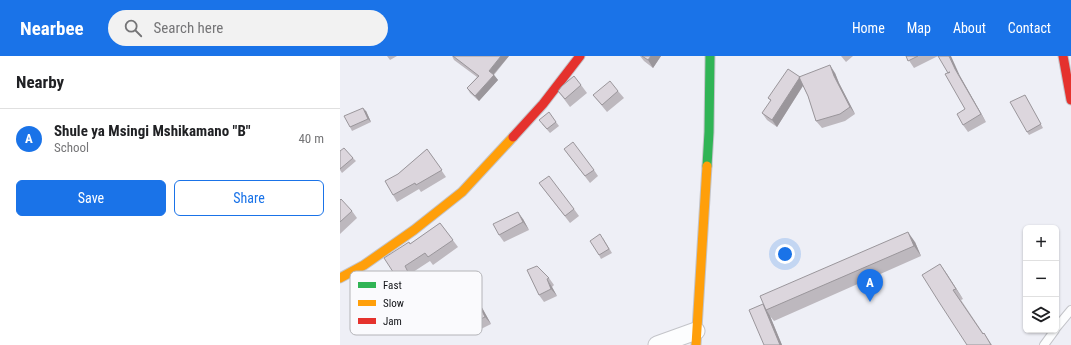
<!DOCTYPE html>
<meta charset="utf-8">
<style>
:root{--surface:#fff;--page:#f2f2f2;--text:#202124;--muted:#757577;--line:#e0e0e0;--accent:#1a73e8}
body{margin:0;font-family:"Roboto Condensed",sans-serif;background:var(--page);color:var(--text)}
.controls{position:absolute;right:12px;bottom:12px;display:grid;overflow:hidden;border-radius:6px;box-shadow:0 1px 3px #0004}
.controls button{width:36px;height:36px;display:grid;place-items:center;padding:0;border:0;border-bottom:1px solid var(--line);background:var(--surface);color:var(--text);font:20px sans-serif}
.you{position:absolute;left:445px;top:198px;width:14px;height:14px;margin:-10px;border:3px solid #fff;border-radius:50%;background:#1a73e8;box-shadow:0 0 0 6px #1a73e833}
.badge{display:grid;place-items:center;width:26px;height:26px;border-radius:50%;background:var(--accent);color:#fff;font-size:13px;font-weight:700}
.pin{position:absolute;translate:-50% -33px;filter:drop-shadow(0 1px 2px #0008)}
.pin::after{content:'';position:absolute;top:21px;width:14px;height:12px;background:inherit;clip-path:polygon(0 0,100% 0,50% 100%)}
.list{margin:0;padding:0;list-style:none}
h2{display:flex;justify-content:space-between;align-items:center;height:52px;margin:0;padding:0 16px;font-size:17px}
h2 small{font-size:13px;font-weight:400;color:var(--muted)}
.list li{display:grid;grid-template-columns:26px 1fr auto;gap:12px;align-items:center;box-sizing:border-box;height:60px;padding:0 16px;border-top:1px solid var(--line)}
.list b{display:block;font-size:15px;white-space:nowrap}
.list p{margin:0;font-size:13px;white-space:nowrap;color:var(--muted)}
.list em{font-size:13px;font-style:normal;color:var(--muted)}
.actions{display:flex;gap:8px;padding:12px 16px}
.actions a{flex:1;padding:9px 0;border:1px solid var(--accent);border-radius:6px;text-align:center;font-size:14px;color:var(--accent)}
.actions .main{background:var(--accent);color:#fff}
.icon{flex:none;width:22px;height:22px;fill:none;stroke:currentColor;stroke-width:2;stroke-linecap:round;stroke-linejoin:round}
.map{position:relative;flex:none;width:731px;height:289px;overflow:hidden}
header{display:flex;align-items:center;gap:24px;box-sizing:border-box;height:56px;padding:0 20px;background:var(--accent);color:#fff}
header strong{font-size:19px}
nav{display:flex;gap:22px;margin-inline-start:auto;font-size:14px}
.search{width:280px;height:36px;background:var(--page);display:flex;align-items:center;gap:10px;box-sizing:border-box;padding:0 14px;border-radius:22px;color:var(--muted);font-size:15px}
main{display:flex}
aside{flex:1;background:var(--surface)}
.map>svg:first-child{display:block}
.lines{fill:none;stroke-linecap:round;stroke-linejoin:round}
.lane-casing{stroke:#c3c4c9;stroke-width:10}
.street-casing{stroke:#c3c4c9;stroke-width:19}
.fast-casing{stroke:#c3c4c9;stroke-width:11}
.slow-casing{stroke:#c3c4c9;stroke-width:11}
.jam-casing{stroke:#c3c4c9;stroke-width:11}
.lane{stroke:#fcfdfe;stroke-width:8}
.street{stroke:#fcfdfe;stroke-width:17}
.fast{stroke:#30b455;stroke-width:9}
.slow{stroke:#ff9f0a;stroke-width:9}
.jam{stroke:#e5322d;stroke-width:9}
.wall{fill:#bdb8be}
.shaded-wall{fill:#9a969b}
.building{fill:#dcd6dd;stroke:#9a969b}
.key{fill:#fafafd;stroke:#b4b4b8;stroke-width:1}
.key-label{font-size:11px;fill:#111216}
</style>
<header>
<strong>Nearbee</strong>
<div class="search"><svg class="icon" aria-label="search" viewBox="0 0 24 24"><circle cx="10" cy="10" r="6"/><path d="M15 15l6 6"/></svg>Search here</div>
<nav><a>Home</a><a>Map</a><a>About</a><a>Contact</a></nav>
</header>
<main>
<aside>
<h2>Nearby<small></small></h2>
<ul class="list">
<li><span class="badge">A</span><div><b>Shule ya Msingi Mshikamano &quot;B&quot;</b><p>School</p></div><em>40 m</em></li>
</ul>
<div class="actions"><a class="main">Save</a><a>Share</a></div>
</aside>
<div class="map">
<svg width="731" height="289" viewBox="0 0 731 289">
<rect width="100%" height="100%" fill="#eeeff6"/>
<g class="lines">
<g class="lane-casing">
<path id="lane" d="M 716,272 L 731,254
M 704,289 L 715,274"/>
</g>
<g class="street-casing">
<path id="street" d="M 317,289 L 356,275"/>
</g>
<g class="fast-casing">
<path id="fast" d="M 367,110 L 369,76 L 370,0"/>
</g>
<g class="slow-casing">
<path id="slow" d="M 0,222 L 24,209 L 74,174 L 122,136 L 173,81
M 356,289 L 367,110"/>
</g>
<g class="jam-casing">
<path id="jam" d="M 723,0 L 731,44
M 173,81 L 203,48 L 240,0"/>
</g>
<use href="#lane" class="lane"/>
<use href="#street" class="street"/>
<use href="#fast" class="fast"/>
<use href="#slow" class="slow"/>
<use href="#jam" class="jam"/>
</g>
<path class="wall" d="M 47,0 L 57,0 L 50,4 Z
M 112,0 L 169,0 L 154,19 L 158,24 L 139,45 L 130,37 L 127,32 L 137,21 L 114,4 Z
M 300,0 L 321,0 L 313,12 L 304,5 Z
M 501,0 L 513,0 L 506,6 Z
M 566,0 L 598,0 L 574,12 Z
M 495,17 L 499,27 L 515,58 L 505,65 L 482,72 L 476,65 L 468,40 L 463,30 L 437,71 L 427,64 L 422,57 L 431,45 L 428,42 L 459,21 Z
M 608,17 L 620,20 L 646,66 L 628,76 L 623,69 L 625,53 Z
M 241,29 L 247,37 L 230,51 L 218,35 Z
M 278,35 L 284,42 L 267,56 L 253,39 Z
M 685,39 L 703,72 L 689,79 L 687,76 Z
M 26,55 L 31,66 L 12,75 L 10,71 Z
M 216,66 L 219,70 L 210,77 L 202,68 Z
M 87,93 L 106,121 L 81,136 L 79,133 L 57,146 L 53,139 L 58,118 Z
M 224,93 L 254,114 L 258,120 L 250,127 Z
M 0,95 L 13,102 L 16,105 L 2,117 L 0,114 Z
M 199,127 L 234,153 L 239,160 L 230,167 Z
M 0,144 L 12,155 L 17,162 L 0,178 Z
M 183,163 L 189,174 L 164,186 L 159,179 Z
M 100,167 L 118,191 L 93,209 L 90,205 L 70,218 L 73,223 L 62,229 L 57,222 L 70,188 Z
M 263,182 L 272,197 L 261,203 L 259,199 Z
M 575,186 L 581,200 L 434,265 L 430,260 L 442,289 L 424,289 L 423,248 L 426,253 Z
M 600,208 L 623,243 L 621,244 L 643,277 L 644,277 L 652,289 L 627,289 Z
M 187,214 L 209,222 L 214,229 L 212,231 L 217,240 L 204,246 L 199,239 Z
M 135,240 L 140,248 L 151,268 L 137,275 L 132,267 Z
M 75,252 L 81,264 L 61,273 L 56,266 Z"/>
<path class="shaded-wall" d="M 161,0 L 169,0 L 152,20 L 149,15 Z
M 311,0 L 321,0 L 313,12 L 308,4 Z
M 609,0 L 611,0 L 620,20 L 646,66 L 641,58 L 615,13 Z
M 490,9 L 495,17 L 499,27 L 515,58 L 510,51 L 494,20 Z
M 154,19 L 158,24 L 139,45 L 135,40 Z
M 460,21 L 464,28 L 437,71 L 432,64 Z
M 23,52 L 26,55 L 31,66 L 28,63 Z
M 178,156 L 183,163 L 189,174 L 183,166 Z
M 568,176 L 575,186 L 581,200 L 574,190 Z
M 600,208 L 607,218 L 623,243 L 616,233 Z
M 207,223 L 212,231 L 217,240 L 211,233 Z
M 135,240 L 140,248 L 151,268 L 145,261 Z
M 70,245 L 75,252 L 81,264 L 75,257 Z
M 423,248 L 430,260 L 442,289 L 440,289 Z"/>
<path class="building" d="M 113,0 L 161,0 L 149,15 L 154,19 L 135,40 L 127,32 L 139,20 Z
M 302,0 L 311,0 L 308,4 Z
M 566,0 L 578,0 L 568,5 Z
M 598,0 L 609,0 L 615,13 L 641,58 L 623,69 L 617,58 L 625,53 L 605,18 L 610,16 L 608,17 Z
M 490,9 L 494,20 L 510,51 L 500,58 L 476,65 L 468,40 L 459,21 Z
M 448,13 L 460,21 L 432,64 L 422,57 L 431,44 L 428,42 Z
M 234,20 L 241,29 L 225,43 L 218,35 L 222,30 Z
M 270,25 L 278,35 L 262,49 L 253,39 Z
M 685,39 L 701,68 L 687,76 L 670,46 Z
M 23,52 L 28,63 L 10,71 L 4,60 Z
M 209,56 L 216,66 L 207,73 L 199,64 Z
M 233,86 L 254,114 L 245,120 L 224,93 Z
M 4,92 L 13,102 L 0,113 L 0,95 Z
M 87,93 L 102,114 L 76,129 L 75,127 L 53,139 L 45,125 L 58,118 Z
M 209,120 L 234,153 L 225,160 L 199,127 Z
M 1,143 L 12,155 L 0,166 L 0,144 Z
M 178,156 L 183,166 L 159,179 L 153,168 Z
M 100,167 L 113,184 L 88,201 L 85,197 L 65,210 L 68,216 L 57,222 L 44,202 L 69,186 L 70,188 Z
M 568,176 L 574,190 L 426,254 L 420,240 Z
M 260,178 L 269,193 L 259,199 L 250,185 Z
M 600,208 L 616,233 L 613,234 L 643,278 L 644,277 L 651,289 L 627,289 L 599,246 L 582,219 Z
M 197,210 L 209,222 L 207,223 L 211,233 L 199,239 L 187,214 Z
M 135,240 L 145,261 L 132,267 L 121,247 Z
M 423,248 L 440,289 L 424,289 L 409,254 Z"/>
<rect x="10" y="215" width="132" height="64" rx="6" class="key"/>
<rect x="18" y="226" width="18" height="6" fill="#30b455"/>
<rect x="18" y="244" width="18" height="6" fill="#ff9f0a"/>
<rect x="18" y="262" width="18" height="6" fill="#e5322d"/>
<g class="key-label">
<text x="43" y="233">Fast</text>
<text x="43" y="251">Slow</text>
<text x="43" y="269">Jam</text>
</g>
</svg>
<div class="controls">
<button>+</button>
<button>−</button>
<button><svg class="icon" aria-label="layers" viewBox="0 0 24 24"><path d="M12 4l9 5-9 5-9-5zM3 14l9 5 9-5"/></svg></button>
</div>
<div class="you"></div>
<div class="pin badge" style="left:530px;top:246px">A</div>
</div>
</main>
